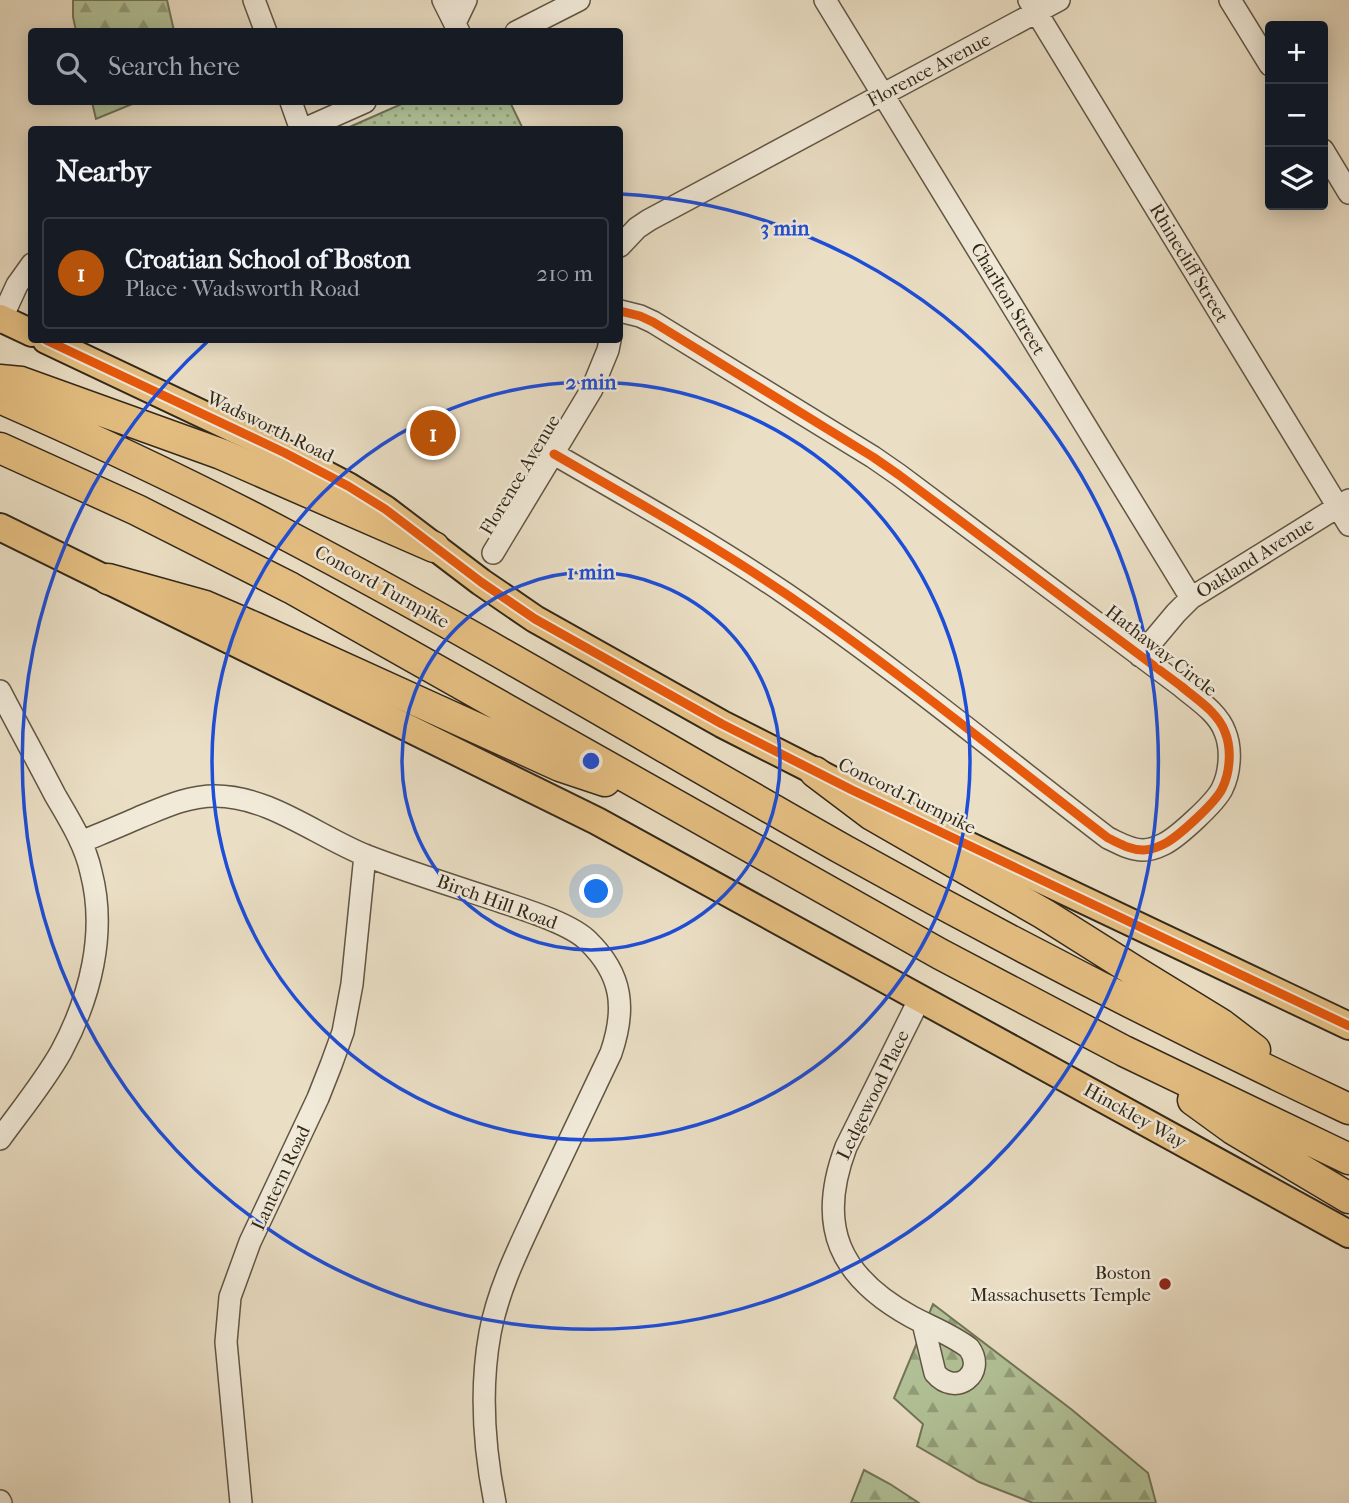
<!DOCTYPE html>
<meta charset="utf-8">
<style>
:root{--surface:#171b24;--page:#20242c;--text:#f1f3f6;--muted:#9ea1a6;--line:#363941;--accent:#b45309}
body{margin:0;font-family:"IM FELL French Canon",serif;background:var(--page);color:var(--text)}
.controls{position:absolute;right:21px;top:21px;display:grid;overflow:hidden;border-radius:7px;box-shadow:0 4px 18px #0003}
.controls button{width:63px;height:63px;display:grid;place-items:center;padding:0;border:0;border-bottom:2px solid var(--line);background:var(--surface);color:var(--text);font:35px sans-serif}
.you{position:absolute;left:597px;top:892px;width:24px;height:24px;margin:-18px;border:5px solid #fff;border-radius:50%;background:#1a73e8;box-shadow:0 0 0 10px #1a73e833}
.badge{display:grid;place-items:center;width:46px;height:46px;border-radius:50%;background:var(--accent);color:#fff;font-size:23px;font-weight:700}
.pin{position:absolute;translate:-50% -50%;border:4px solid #fff;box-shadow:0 2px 7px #0006}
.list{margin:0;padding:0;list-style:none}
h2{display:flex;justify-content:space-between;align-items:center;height:91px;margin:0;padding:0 28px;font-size:30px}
h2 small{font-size:23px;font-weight:400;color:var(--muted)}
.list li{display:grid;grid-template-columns:46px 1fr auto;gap:21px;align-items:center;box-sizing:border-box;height:112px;margin:0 14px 14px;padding:0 14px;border:2px solid var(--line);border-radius:7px}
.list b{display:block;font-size:26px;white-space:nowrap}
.list p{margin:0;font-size:23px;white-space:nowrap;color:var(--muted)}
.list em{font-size:23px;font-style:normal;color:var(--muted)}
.icon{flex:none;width:38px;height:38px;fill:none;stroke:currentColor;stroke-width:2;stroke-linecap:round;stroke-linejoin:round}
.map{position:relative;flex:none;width:1349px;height:1503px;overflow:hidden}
.search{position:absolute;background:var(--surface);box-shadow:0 4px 18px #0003;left:28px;top:28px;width:595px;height:77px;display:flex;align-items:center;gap:18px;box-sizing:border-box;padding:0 24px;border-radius:7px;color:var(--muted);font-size:26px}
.panel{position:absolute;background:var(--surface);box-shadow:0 4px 18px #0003;left:28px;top:126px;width:595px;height:217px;border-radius:7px}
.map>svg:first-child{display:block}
.grass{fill:url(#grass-dots);stroke:#727558;stroke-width:2}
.forest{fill:url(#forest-firs);stroke:#727558;stroke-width:2}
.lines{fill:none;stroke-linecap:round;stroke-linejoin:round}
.minor-casing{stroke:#615644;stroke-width:24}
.major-casing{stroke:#332819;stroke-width:30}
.highway-casing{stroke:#332819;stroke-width:33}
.minor{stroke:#f1ead9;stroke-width:21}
.major{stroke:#e5bf82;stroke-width:26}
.highway{stroke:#e5bf82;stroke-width:30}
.cycleway-casing{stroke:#f1ead9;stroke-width:13}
.cycleway{stroke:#e8590c;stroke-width:9}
.ring{fill:none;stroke:#1d4ed8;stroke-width:3.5}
.poi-dot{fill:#8f2418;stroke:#f1ead9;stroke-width:2.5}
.labels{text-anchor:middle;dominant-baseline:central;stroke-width:5;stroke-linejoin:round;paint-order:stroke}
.street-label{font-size:19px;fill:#332819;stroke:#f1ead9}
.poi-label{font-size:19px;fill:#332819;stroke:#f1ead9;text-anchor:end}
.centre{fill:#1d4ed8;stroke:#f1ead9;stroke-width:3.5}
.ring-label{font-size:21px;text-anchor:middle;font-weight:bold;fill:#1d4ed8;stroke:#f1ead9;stroke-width:5;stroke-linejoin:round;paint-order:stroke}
</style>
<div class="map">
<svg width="1349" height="1503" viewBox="0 0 1349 1503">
<defs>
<pattern id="grass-dots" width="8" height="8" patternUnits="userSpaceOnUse" patternTransform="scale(1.75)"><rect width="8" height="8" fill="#b2c298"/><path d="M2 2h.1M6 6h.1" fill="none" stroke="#919e7b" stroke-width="1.8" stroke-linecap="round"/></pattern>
<pattern id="forest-firs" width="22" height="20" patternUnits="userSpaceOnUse" patternTransform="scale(1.75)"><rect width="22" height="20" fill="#b2c298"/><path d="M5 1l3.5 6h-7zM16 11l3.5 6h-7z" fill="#919e7b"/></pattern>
</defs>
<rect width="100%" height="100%" fill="#eadec4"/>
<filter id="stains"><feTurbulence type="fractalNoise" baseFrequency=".00286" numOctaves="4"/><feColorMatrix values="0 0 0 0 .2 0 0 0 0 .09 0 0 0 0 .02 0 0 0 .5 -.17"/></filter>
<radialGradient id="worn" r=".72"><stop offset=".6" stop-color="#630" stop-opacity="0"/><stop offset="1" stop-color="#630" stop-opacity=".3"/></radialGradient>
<path class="grass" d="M 406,102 L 510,102 L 523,129 L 345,129 Z"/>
<path class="forest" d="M 73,0 L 167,0 L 174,31 L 76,31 L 73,17 Z
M 92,102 L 137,102 L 96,119 Z
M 933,1304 L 1071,1409 L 1148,1473 L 1156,1503 L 1033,1503 L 979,1482 L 917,1446 L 923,1424 L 894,1398 Z
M 864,1470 L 890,1484 L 919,1503 L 851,1503 Z"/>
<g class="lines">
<g class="minor-casing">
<path id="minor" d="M 254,0 L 266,32
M 443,0 L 459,32
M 825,0 L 1191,598
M 1029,0 L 1349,525
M 1230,0 L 1270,65
M 455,23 L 466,0
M 516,32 L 579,0
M 291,102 L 301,130
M 302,130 L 365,102
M 1323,150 L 1349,193
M 620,246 L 637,228 L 649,220 L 1059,0
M 0,322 L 17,285 L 32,264
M 554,454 C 632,499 711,543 786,594 C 897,670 1001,756 1108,838 C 1119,843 1130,850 1143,850 C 1150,850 1158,847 1164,844 C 1178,837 1215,803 1222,789 C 1230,773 1232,749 1225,732 C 1218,712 1196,699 1181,686 L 899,475 L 873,457 L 653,322 L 640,316 L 620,311
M 493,553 L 592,389 L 608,350 L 610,340
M 1140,656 L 1176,613 L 1191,598 L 1349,500
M 0,691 C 18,726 37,760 55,795 C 69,819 85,844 91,872 C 107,933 90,998 61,1052 C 44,1082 21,1110 0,1139
M 81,842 C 100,834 120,826 140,817 C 165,807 188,796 215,796 C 269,796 317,836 367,856 C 411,873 457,887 502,902 C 526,910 571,924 588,941 C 623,975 626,1009 611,1053 C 588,1101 565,1150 542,1198 C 522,1242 499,1285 490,1333 C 480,1388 484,1448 495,1503
M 920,998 L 846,1147 C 816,1226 839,1277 912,1317 C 931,1327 952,1335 969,1348 C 987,1373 956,1398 935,1373 L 923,1323
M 0,1501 L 1,1503
M 241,1503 L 226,1342 L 230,1297 L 250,1242 L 318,1098 L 331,1065 L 343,1032 L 352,984 L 365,855"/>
</g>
<g class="major-casing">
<path id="major" d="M 0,318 L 32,333
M 46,340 L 285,453 L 348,486 L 385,509 L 481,582 L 535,619 L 722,724 L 852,790 L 1349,1026
M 0,527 L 597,821 L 1349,1234"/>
</g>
<g class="highway-casing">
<path id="highway" d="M 0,380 L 21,382 L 221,454 L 434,547
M 0,398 C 98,441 196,487 290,537 C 478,636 660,746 844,850 C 1009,942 1178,1029 1349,1109
M 0,448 L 137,510 L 291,588 L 940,954 L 1124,1051 L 1349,1159
M 108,579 L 205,606 L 256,628 L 560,766 L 605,781
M 815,772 L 872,815 L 1044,914 L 1136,972 L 1221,1024 L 1255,1050
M 1193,1100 L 1233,1129 L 1349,1198"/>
</g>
<use href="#minor" class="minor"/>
<use href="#major" class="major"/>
<use href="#highway" class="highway"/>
<g class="cycleway-casing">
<path id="cycleway" d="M 46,340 L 285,453 L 348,486 L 385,509 L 481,582 L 535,619 L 722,724 L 852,790 L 1349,1026
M 554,454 C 632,499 711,543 786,594 C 897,670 1001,756 1108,838 C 1119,843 1130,850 1143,850 C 1150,850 1158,847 1164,844 C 1178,837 1215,803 1222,789 C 1230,773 1232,749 1225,732 C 1218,712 1196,699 1181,686 L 899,475 L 873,457 L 653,322 L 640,316 L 620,311"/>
</g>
<use href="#cycleway" class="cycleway"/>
</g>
<g class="ring">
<circle cx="591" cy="761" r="189"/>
<circle cx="591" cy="761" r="379"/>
<path d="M621 194A568 568 0 1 1 207 342"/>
</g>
<circle class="poi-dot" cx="1165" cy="1284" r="7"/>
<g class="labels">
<g class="street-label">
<text transform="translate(929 70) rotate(-28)">Florence Avenue</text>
<text transform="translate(1189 263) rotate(59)">Rhinecliff Street</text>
<text transform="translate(1008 299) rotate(59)">Charlton Street</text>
<text transform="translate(270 427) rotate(26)">Wadsworth Road</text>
<text transform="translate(520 475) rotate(-59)">Florence Avenue</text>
<text transform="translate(1255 558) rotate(-32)">Oakland Avenue</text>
<text transform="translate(382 587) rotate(29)">Concord Turnpike</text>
<text transform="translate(1161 651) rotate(38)">Hathaway Circle</text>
<text transform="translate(907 796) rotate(26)">Concord Turnpike</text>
<text transform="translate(497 902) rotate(20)">Birch Hill Road</text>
<text transform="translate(873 1095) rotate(-64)">Ledgewood Place</text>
<text transform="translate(1135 1116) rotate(29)">Hinckley Way</text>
<text transform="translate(281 1178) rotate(-65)">Lantern Road</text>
</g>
<g class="poi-label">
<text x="1151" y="1273">Boston<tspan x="1151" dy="22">Massachusetts Temple</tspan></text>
</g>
</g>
<circle cx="591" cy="761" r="10" class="centre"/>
<g class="ring-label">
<text x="785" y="235">3 min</text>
<text x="591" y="389">2 min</text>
<text x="591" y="579">1 min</text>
</g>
<rect width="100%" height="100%" filter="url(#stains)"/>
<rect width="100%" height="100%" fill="url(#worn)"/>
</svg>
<div class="controls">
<button>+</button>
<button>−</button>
<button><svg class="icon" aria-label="layers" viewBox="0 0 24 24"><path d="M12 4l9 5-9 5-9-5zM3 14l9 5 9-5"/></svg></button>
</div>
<div class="you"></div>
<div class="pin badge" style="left:433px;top:433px">1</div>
<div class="search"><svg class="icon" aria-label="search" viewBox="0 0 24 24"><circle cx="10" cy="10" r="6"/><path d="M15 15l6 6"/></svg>Search here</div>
<section class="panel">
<h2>Nearby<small></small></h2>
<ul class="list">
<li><span class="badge">1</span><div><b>Croatian School of Boston</b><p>Place · Wadsworth Road</p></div><em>210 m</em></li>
</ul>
</section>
</div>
